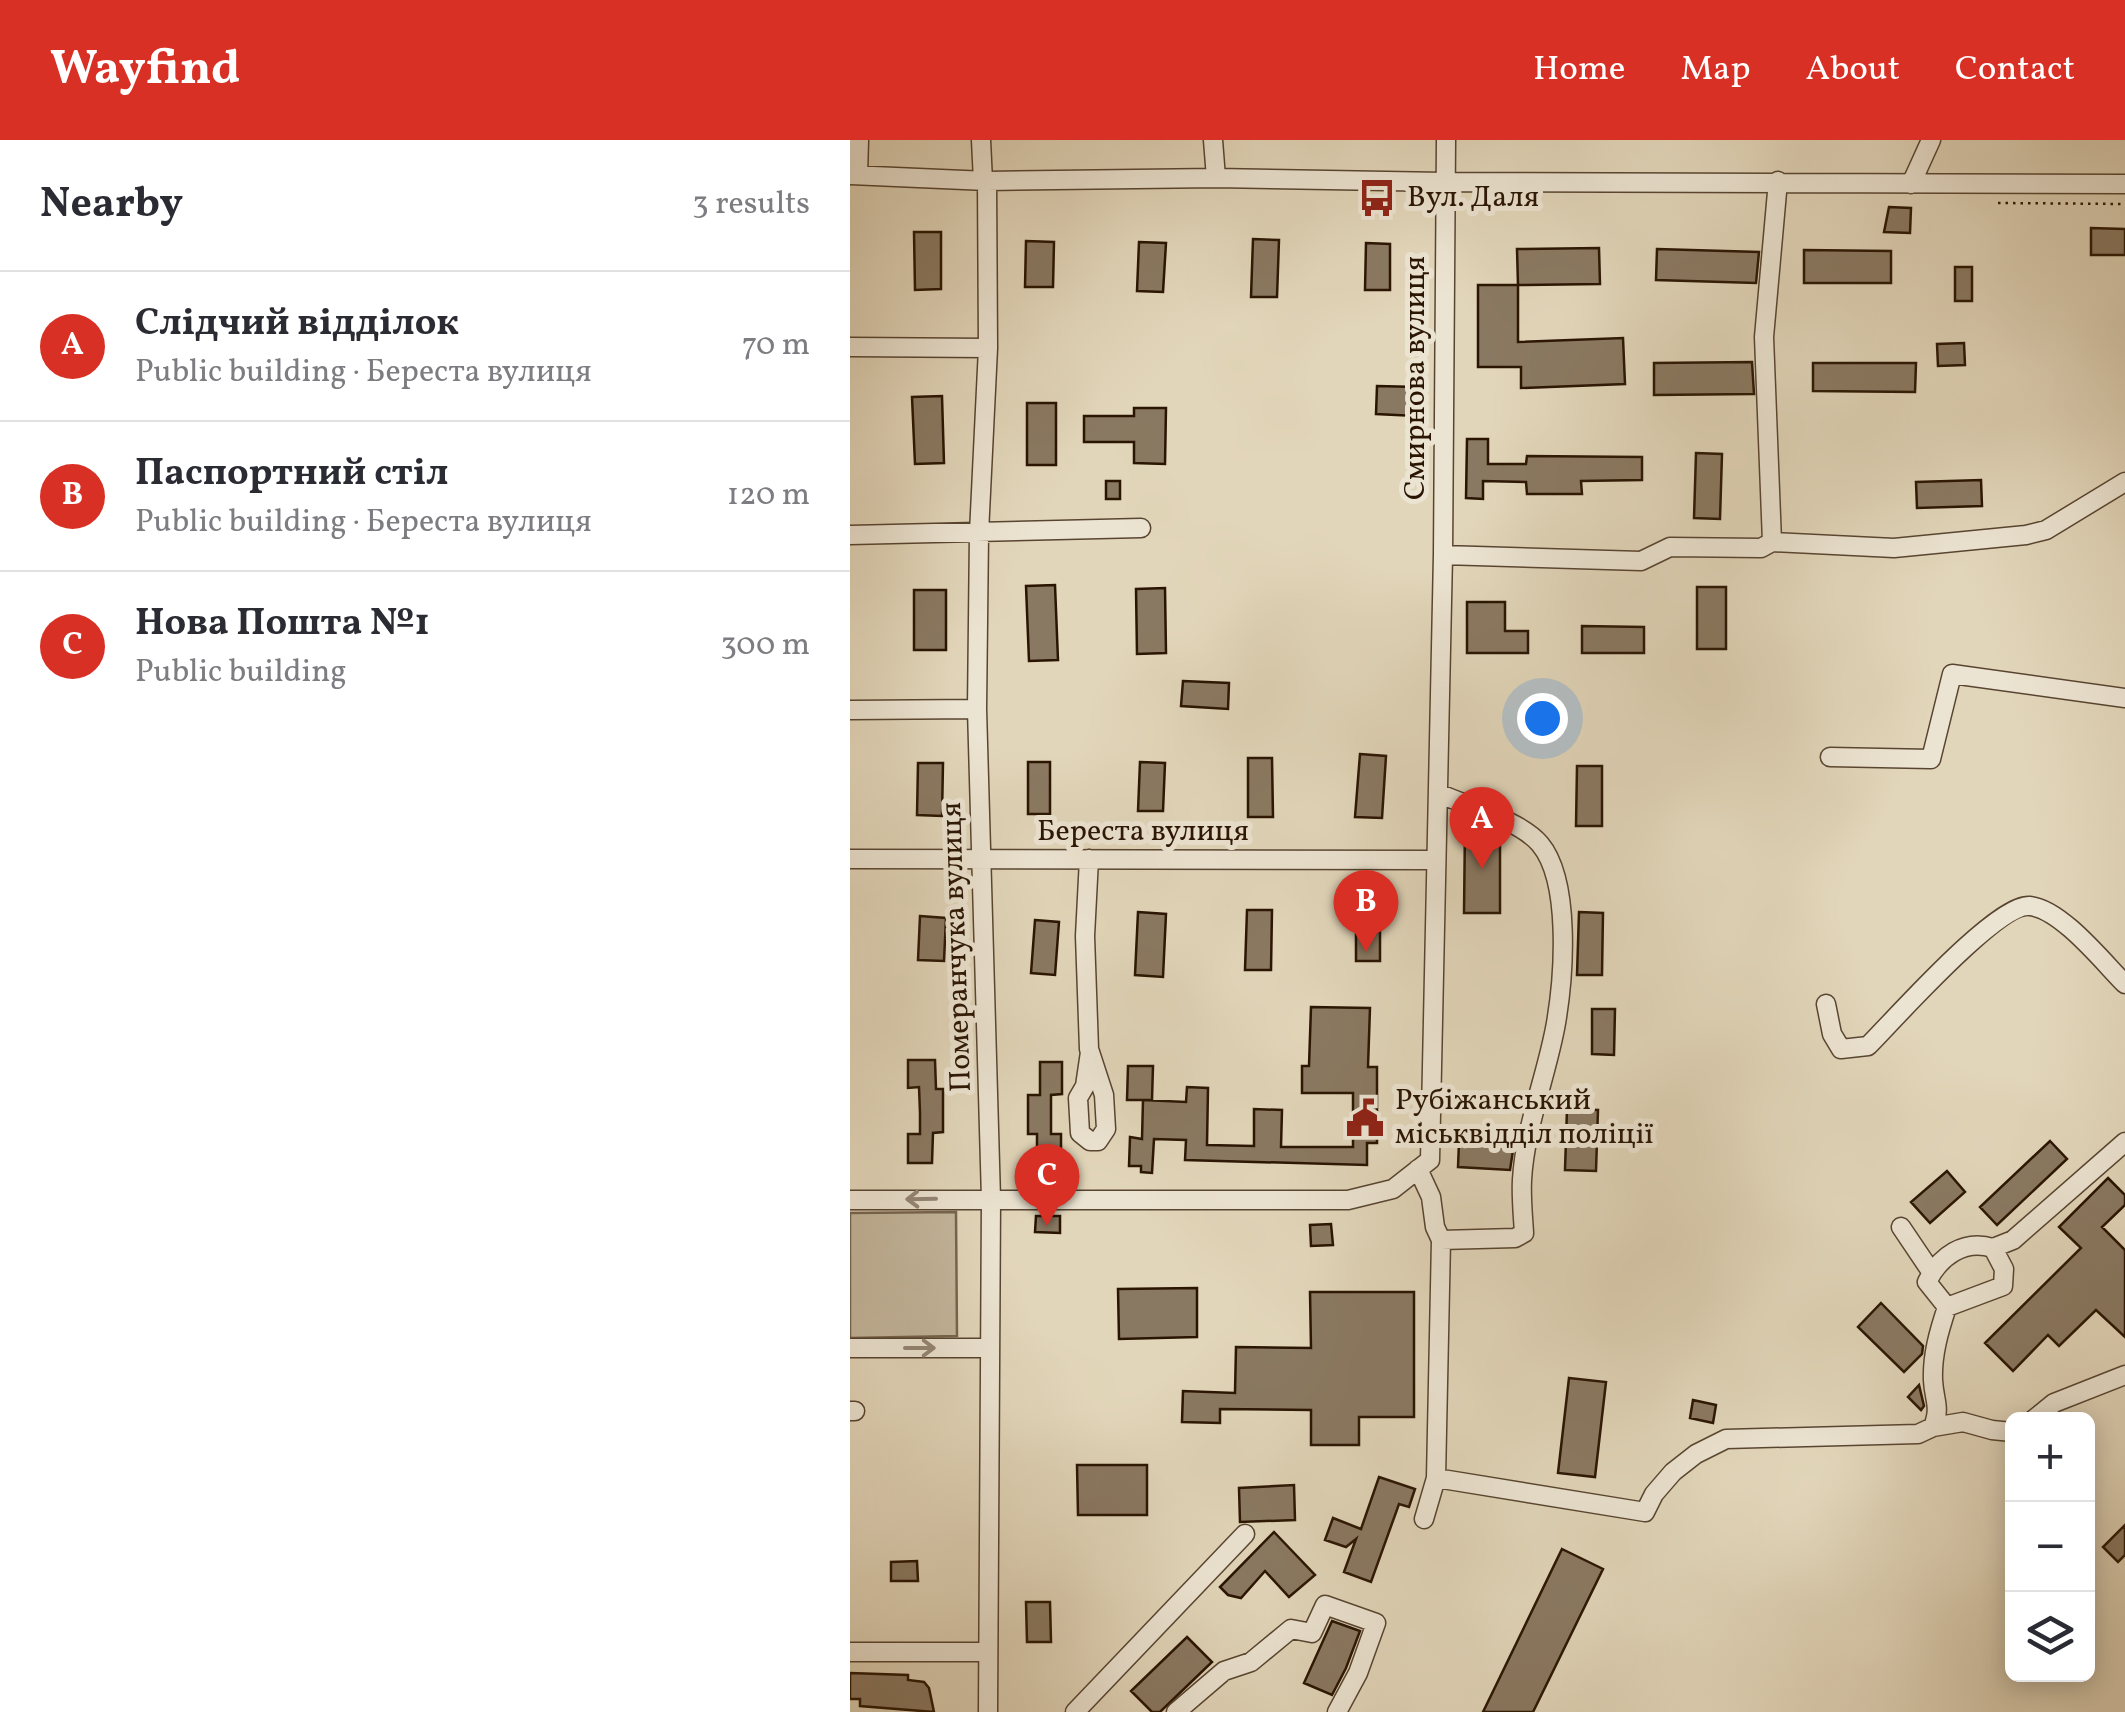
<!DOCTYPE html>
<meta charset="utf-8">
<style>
:root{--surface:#fff;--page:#f2f2f3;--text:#2b2b33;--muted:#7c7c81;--line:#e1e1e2;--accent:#d93025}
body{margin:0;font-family:Vollkorn,serif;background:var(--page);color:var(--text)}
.controls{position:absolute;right:30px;bottom:30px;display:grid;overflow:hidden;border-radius:15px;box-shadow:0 5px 25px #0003}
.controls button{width:90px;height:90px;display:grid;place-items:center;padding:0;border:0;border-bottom:2px solid var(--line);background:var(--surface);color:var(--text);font:50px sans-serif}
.you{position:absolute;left:692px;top:578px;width:35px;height:35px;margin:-25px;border:8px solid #fff;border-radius:50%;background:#1a73e8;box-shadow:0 0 0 15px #1a73e833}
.badge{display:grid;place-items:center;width:65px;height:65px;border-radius:50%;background:var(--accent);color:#fff;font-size:32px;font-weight:700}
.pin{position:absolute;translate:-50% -82px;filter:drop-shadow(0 2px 5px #0008)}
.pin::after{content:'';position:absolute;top:52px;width:35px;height:30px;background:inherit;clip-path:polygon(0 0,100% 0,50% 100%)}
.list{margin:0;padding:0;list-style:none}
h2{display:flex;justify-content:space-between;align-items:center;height:130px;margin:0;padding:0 40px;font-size:42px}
h2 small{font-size:32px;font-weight:400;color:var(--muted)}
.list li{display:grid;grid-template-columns:65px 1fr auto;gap:30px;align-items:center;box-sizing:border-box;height:150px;padding:0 40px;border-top:2px solid var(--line)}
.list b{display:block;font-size:38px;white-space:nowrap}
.list p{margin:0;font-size:32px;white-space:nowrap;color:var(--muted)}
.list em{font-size:32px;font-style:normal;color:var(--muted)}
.icon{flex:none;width:55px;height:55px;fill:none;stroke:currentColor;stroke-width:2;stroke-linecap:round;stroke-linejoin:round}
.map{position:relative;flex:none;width:1275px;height:1572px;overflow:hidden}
header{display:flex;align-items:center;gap:60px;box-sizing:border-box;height:140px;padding:0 50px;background:var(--accent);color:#fff}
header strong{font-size:48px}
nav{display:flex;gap:55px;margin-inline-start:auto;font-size:35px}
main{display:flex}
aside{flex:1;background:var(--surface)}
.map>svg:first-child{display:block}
.green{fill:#c3b59b;stroke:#76654f;stroke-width:2.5}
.building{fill:#8a7962;stroke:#2a1503;stroke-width:2.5}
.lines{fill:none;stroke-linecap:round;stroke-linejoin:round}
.minor-casing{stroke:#584531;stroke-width:21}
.path{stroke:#2a1503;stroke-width:2.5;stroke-dasharray:2.5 5;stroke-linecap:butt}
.minor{stroke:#ece4d2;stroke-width:18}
.oneway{stroke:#958775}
.labels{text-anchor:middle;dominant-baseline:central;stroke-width:10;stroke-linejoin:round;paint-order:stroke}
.poi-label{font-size:30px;fill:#2a1503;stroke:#ece4d2;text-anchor:start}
.street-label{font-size:30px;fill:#2a1503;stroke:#ece4d2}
</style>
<header>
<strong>Wayfind</strong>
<nav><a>Home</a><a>Map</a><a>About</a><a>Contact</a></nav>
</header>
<main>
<aside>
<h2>Nearby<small>3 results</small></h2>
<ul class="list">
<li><span class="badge">A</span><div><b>Слідчий відділок</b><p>Public building · Береста вулиця</p></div><em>70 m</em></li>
<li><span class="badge">B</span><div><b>Паспортний стіл</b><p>Public building · Береста вулиця</p></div><em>120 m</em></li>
<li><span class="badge">C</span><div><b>Нова Пошта №1</b><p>Public building</p></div><em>300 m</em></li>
</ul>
</aside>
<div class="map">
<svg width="1275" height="1572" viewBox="0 0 1275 1572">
<rect width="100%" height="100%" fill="#e2d6ba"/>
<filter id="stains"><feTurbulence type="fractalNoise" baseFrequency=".002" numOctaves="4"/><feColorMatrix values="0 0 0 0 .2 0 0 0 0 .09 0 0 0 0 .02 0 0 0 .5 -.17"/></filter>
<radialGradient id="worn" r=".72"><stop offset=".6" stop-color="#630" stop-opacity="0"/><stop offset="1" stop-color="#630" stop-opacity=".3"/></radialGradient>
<path class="green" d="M 106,1072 L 107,1196 L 0,1198 L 0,1073 Z"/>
<path class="building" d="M 1039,67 L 1061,68 L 1060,93 L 1034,92 Z
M 1241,88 L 1275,89 L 1275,115 L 1241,115 Z
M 64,92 L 91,92 L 91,149 L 65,150 Z
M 403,99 L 429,100 L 427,157 L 401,157 Z
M 176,101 L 204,102 L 203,147 L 175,147 Z
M 289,102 L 316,103 L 313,152 L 287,151 Z
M 516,103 L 540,104 L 540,150 L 515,150 Z
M 749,108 L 750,144 L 668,145 L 667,109 Z
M 807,109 L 909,112 L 906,143 L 806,140 Z
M 954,110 L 1041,111 L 1041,143 L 954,143 Z
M 1105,127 L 1122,127 L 1122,161 L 1105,161 Z
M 628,145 L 668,145 L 668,202 L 773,198 L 775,244 L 671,248 L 671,227 L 628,227 Z
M 1114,203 L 1115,225 L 1088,226 L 1087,204 Z
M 902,222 L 904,254 L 804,255 L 804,223 Z
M 963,223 L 1066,223 L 1065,252 L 963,251 Z
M 527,246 L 567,247 L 566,276 L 526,274 Z
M 92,256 L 94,323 L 65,324 L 62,257 Z
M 177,263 L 206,263 L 206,325 L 177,325 Z
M 284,268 L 316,268 L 315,324 L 284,323 L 284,302 L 234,302 L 234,276 L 284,276 Z
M 617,299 L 638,299 L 638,324 L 676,324 L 677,316 L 792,317 L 792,340 L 731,341 L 732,354 L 677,354 L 676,342 L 633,341 L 633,359 L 616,358 Z
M 846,313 L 872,314 L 870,379 L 844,378 Z
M 1131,340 L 1132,366 L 1067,368 L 1066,342 Z
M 256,341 L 270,341 L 270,359 L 256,359 Z
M 205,445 L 208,520 L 179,521 L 176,446 Z
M 847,447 L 876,447 L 876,509 L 847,509 Z
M 315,448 L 316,513 L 287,514 L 286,449 Z
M 64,450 L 96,450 L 96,510 L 64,510 Z
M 617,462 L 655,462 L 655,491 L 678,491 L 678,513 L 617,513 Z
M 732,486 L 794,487 L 794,513 L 732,513 Z
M 333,541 L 379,543 L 378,569 L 331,566 Z
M 510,614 L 536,616 L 532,678 L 505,677 Z
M 398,618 L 422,618 L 423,677 L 398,677 Z
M 178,622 L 200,622 L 200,674 L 178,674 Z
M 290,622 L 315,623 L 313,671 L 288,671 Z
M 68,623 L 93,623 L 92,676 L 67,675 Z
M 727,626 L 752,626 L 752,686 L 726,686 Z
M 615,686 L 638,686 L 650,692 L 650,773 L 614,773 Z
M 397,770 L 422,770 L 421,830 L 395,830 Z
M 288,772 L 316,774 L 313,837 L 285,835 Z
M 729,772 L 753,773 L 752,835 L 727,835 Z
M 70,776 L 96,778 L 94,821 L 68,820 Z
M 185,780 L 209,782 L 205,835 L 181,833 Z
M 506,780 L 530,780 L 530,821 L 506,821 Z
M 461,867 L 520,868 L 518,927 L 527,927 L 527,1003 L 517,1003 L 517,1025 L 335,1020 L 336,1000 L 304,999 L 302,1033 L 291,1032 L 291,1026 L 279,1026 L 280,997 L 292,999 L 293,960 L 336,962 L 337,947 L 358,948 L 357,1005 L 404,1006 L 404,969 L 432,970 L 431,1007 L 503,1007 L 503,953 L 452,953 L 452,926 L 459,926 Z
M 742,869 L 765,869 L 764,915 L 742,914 Z
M 58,920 L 85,920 L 86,949 L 93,949 L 93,992 L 83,993 L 82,1023 L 58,1023 L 58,994 L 70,994 L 70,973 L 69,947 L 58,948 Z
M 190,922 L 212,922 L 212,954 L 201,955 L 201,994 L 211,994 L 211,1030 L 187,1030 L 187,994 L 178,994 L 178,955 L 190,955 Z
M 278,926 L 303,926 L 302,960 L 277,960 Z
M 717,969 L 748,970 L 746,1031 L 715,1030 Z
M 1200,1001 L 1217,1019 L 1147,1085 L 1130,1067 Z
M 609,1002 L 664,1004 L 660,1030 L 608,1027 Z
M 1097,1031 L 1115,1052 L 1080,1083 L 1061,1062 Z
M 1258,1038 L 1275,1055 L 1275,1065 L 1252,1087 L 1275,1110 L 1275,1197 L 1246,1170 L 1209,1206 L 1198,1195 L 1163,1231 L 1135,1203 L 1231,1108 L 1209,1087 Z
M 186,1076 L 210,1076 L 210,1093 L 185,1092 Z
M 481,1084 L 483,1105 L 461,1106 L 460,1085 Z
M 347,1148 L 347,1197 L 269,1199 L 268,1149 Z
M 460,1152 L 564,1152 L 564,1277 L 509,1277 L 509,1305 L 461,1305 L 461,1270 L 370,1269 L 370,1283 L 332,1282 L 333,1251 L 385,1253 L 386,1207 L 461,1208 Z
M 1031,1163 L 1073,1206 L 1072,1214 L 1054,1232 L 1008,1187 Z
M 719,1238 L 756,1242 L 745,1337 L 708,1333 Z
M 1069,1245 L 1074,1266 L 1071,1270 L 1058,1257 Z
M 843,1260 L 866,1265 L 863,1283 L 840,1278 Z
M 227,1325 L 297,1325 L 297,1375 L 228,1375 Z
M 529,1337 L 565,1349 L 559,1367 L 549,1364 L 521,1442 L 494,1432 L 506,1399 L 496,1407 L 475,1400 L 483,1378 L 511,1389 Z
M 444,1345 L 445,1380 L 390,1382 L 389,1348 Z
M 1275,1385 L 1275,1415 L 1268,1422 L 1253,1407 Z
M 424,1392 L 465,1435 L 439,1457 L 415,1431 L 391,1458 L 378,1455 L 370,1447 Z
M 712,1409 L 753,1429 L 683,1572 L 633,1572 Z
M 67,1421 L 68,1441 L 41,1441 L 41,1422 Z
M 176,1462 L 200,1462 L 201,1502 L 177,1502 Z
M 482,1481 L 510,1491 L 496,1528 L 482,1555 L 454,1543 Z
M 337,1497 L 362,1522 L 310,1572 L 302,1572 L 281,1551 Z
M 0,1533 L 58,1535 L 58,1540 L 74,1542 L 79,1548 L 84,1572 L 10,1566 L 10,1559 L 0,1559 Z"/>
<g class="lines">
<g class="minor-casing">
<path id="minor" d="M 131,0 L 133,41
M 363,0 L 366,38
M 0,35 L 137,41 L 366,38 L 594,42 L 1275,44
M 8,35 L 9,0
M 137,41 L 138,208 L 129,393 L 127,569 L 141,1059 L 138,1572
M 1061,44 L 1081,0
M 0,207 L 138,208
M 0,395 L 291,388
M 922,402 L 1044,408 L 1176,395 L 1196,390 L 1275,342
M 593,415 L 791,421 L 820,407 L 911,408 L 922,402 L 914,197 L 928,41
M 0,570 L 127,569
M 980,617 L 1081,619 L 1102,534 L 1275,558
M 0,719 L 586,720
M 239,719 L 235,796 L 239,909 L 254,955 L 256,989 L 248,1001 L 240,1001 L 230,993 L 228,958 L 235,946 L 240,912
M 976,864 L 982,894 L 991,909 L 1018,906 C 1045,879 1148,762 1180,766 C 1211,769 1253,822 1275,844
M 568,1029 L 581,1057 L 585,1087 L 591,1100 L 665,1098 L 674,1093 C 673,1076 671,1057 672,1040 C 675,986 697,935 706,883 C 714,836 721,741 690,704 C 670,680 616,666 588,653
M 0,1060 L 498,1060 L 543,1049 L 580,1020 L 593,415 L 596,0
M 1051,1087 L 1082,1133
M 1143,1108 L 1163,1100 L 1275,1002
M 0,1208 L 140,1208
M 0,1271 L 5,1271
M 1183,1280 L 1204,1263 L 1275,1235
M 1083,1287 L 1113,1282 L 1142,1290 L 1162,1292
M 586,1338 L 795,1372 L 804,1354 L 823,1332 L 846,1314 L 876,1299 L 1068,1294 L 1083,1287 C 1091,1266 1084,1261 1083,1240 C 1082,1215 1089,1191 1097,1167 L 1153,1146 L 1154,1129 L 1143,1108 C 1114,1099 1090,1116 1077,1142 L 1097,1167
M 574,1379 L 586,1338 L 591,1100
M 0,1512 L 138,1512
M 225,1572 L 395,1394
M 326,1572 L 374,1531 L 401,1522 L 441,1489 L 462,1493 L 475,1465 L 526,1483 L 508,1533 L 487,1572"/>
</g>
<path class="path" d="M 1148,63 L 1275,64"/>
<use href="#minor" class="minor"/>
</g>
<defs><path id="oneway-shaft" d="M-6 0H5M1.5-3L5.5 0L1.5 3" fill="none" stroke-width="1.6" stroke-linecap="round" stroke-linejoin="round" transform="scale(2.5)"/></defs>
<g class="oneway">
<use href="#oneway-shaft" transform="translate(71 1059) rotate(179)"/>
<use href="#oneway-shaft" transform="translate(70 1208)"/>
</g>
<defs>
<g id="bus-bare" transform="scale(3)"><path d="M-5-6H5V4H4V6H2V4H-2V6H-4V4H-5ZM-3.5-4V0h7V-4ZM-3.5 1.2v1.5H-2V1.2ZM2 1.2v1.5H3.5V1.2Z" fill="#8f2418" stroke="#ece4d2" stroke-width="2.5" paint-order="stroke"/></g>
<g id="civic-bare" transform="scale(3)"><path d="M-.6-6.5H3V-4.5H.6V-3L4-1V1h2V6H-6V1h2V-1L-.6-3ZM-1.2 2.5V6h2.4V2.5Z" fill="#8f2418" stroke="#ece4d2" stroke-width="2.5" paint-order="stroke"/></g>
</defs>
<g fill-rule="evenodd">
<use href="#bus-bare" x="527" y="58"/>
<use href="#civic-bare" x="515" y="978"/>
</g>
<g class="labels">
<g class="poi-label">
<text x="557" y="58">Вул. Даля</text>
<text x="545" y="961">Рубіжанський<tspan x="545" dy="34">міськвідділ поліції</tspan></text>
</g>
<g class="street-label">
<text transform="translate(566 238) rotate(-90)">Смирнова вулиця</text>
<text x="293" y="692">Береста вулиця</text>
<text transform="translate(107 807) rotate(-92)">Померанчука вулиця</text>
</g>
</g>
<rect width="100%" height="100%" filter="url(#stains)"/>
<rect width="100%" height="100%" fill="url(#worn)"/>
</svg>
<div class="controls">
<button>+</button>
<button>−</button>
<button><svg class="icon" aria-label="layers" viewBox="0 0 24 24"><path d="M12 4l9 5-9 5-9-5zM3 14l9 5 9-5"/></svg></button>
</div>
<div class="you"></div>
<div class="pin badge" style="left:632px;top:729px">A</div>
<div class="pin badge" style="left:516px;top:812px">B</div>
<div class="pin badge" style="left:197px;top:1086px">C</div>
</div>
</main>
